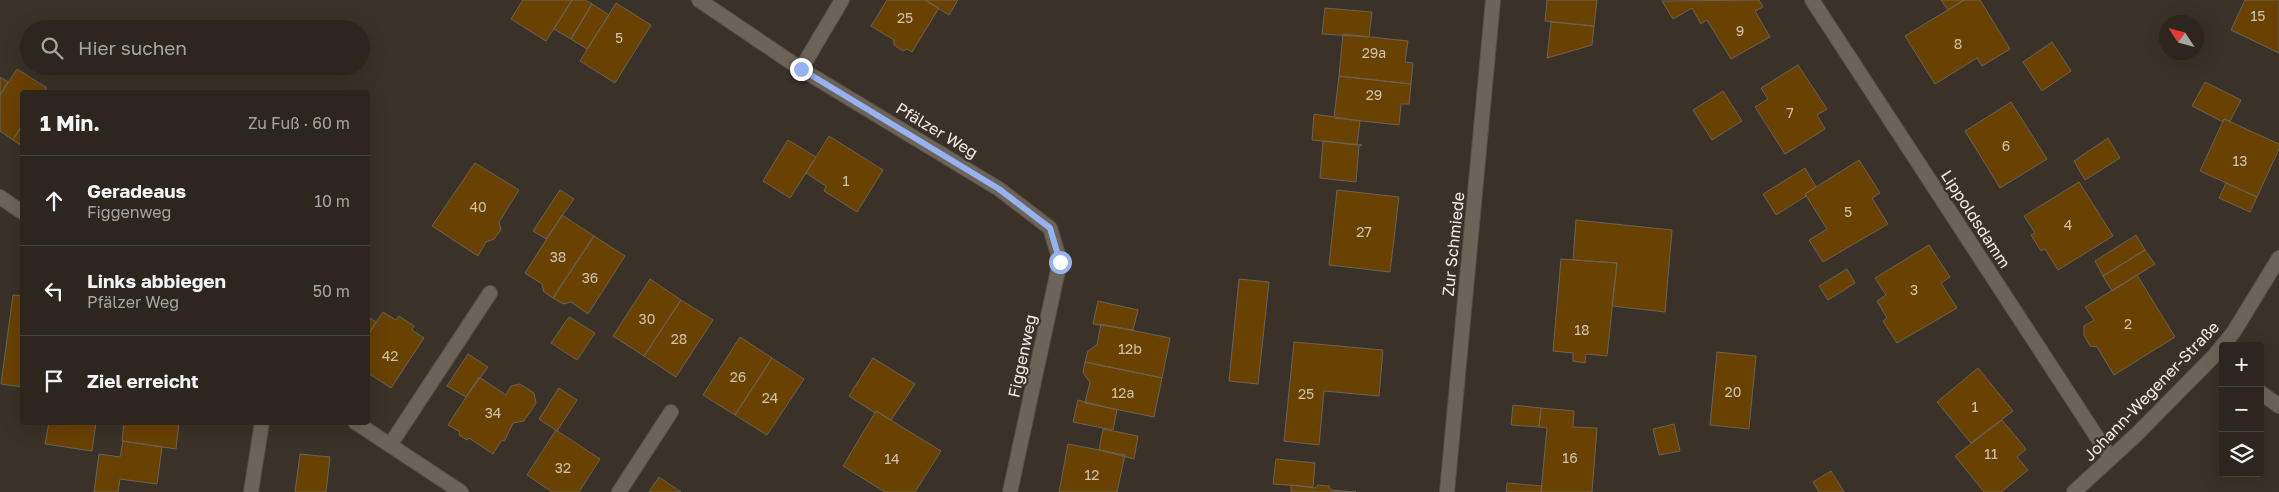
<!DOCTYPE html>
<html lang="de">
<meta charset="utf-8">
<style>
:root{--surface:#2c261e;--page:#342e27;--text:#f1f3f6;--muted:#a6a5a4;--line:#48433c}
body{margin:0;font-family:"Golos Text",sans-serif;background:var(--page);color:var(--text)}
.controls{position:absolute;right:15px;bottom:15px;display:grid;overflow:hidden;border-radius:5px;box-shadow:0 5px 20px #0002}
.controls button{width:45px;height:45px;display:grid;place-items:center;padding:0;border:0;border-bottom:1px solid var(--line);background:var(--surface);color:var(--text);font:25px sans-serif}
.compass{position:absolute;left:2159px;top:15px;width:45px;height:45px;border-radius:50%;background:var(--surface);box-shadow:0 5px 20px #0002;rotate:306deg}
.stop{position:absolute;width:15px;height:15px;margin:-11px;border:4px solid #95b2f1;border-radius:50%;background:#fff}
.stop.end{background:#95b2f1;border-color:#fff;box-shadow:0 1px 5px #0008}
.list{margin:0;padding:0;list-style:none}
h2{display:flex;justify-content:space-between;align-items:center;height:65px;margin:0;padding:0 20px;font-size:21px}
h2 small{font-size:16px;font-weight:400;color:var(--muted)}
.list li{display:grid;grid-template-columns:32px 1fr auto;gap:15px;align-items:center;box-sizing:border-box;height:90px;padding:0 20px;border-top:1px solid var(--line)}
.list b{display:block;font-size:19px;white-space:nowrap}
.list p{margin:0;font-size:16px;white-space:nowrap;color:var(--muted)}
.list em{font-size:16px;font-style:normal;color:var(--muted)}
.icon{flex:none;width:28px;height:28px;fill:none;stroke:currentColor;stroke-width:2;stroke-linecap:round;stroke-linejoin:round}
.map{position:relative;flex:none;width:2279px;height:492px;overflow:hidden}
.search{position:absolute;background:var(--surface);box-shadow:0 5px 20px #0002;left:20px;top:20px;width:350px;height:55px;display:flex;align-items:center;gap:12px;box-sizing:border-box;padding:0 18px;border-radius:28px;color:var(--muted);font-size:19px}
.panel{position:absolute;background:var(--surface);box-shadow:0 5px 20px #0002;left:20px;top:90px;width:350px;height:335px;border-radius:5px}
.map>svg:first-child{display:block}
.building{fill:#694202;stroke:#6b6257}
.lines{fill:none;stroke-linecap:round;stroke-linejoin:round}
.service-casing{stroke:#575049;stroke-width:16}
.minor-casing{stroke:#575049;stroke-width:16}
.tertiary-casing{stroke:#575049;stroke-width:16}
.service{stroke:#6d6459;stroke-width:14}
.minor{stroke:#6d6459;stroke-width:14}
.tertiary{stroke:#6d6459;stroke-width:14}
.route{stroke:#95b2f1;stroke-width:6}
.labels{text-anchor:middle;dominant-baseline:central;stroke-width:4.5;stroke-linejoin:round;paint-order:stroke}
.number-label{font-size:14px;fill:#d0c2ae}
.street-label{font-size:16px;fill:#f2ede7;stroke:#3a3228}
</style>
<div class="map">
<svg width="2279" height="492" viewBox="0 0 2279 492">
<rect width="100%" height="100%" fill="#3a3228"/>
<path class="building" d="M 523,0 L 572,0 L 546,41 L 511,19 Z
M 572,0 L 585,0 L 592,4 L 571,39 L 554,29 Z
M 887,0 L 925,0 L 939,8 L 912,52 L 907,49 L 903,51 L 894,45 L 894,40 L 871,26 Z
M 925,0 L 958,0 L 949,15 Z
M 1547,0 L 1597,0 L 1594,26 L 1545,21 Z
M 1759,0 L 1763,7 L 1755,11 L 1770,37 L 1731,59 L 1707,20 L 1701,24 L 1692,8 L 1673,19 L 1662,1 Z
M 1941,0 L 1964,0 L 1948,10 Z
M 1964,0 L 1980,0 L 2010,49 L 1982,66 L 1977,58 L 1935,84 L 1905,36 Z
M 2245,0 L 2279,0 L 2279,53 L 2231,30 Z
M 616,3 L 651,25 L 615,83 L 580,61 Z
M 592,4 L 609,15 L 587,49 L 571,39 Z
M 1325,8 L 1372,12 L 1369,37 L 1322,34 Z
M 1551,22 L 1594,26 L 1592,45 L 1547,58 Z
M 1343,34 L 1408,41 L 1405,62 L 1413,63 L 1411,84 L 1339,76 Z
M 2052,42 L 2071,71 L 2042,91 L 2023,62 Z
M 1798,65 L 1827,109 L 1817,115 L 1825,129 L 1785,154 L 1755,107 L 1768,99 L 1761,88 Z
M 17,69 L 47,88 L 44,92 L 22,92 L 22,125 L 13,140 L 0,131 L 0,95 Z
M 1339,76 L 1411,84 L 1409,104 L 1401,104 L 1399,125 L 1334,118 Z
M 0,77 L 8,82 L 0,95 Z
M 2205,82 L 2241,100 L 2230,121 L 2224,119 L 2223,122 L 2192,106 Z
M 1723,91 L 1742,121 L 1712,140 L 1693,110 Z
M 2011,102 L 2047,159 L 2000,188 L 1965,131 Z
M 1314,114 L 1360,121 L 1357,145 L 1312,140 Z
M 2224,119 L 2279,144 L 2279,149 L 2257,197 L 2200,171 Z
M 22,125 L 22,146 L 13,140 Z
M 829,136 L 883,170 L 857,212 L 824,191 L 826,186 L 806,173 Z
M 2108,138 L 2120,158 L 2085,180 L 2074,161 Z
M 788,140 L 816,157 L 790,198 L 763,181 Z
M 1323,141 L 1362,145 L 1359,146 L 1356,182 L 1320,178 Z
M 1859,160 L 1880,193 L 1872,198 L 1888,224 L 1823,262 L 1809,240 L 1827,229 L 1805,194 Z
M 475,163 L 519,190 L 499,222 L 501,230 L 494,239 L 486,242 L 478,256 L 432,226 Z
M 1805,168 L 1816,187 L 1805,194 L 1806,196 L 1776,215 L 1763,194 Z
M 2079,182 L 2113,236 L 2058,270 L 2045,249 L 2041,251 L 2031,235 L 2035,233 L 2024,216 Z
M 2226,183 L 2257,197 L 2250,212 L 2219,198 Z
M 560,190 L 574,199 L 546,239 L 533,231 Z
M 1337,190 L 1399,197 L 1390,272 L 1329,265 Z
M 562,215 L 594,236 L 553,298 L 544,292 L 542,284 L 525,273 Z
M 1576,220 L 1672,230 L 1665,312 L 1612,306 L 1617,263 L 1573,260 Z
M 2136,235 L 2145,250 L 2103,276 L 2095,261 Z
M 594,236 L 625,256 L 588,314 L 571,302 L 563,304 L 553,298 Z
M 1929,245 L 1950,277 L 1941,283 L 1957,308 L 1897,343 L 1883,321 L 1887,318 L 1877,301 L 1886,295 L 1875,278 Z
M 2145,250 L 2155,264 L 2112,291 L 2103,276 Z
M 1561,259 L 1617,263 L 1607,356 L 1586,354 L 1585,363 L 1573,361 L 1573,353 L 1553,351 Z
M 1847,269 L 1855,283 L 1828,300 L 1819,286 Z
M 2137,275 L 2175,337 L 2114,375 L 2097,347 L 2090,346 L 2084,335 L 2084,326 L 2094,320 L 2085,307 Z
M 650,279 L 681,300 L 644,356 L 613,336 Z
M 1239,279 L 1269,282 L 1258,384 L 1229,381 Z
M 13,295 L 22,296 L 22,387 L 1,384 Z
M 681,300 L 713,320 L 676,377 L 644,356 Z
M 1098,301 L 1138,310 L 1133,330 L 1093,324 Z
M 383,312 L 396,320 L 399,316 L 414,326 L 412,330 L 424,338 L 391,388 L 368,373 L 368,335 Z
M 368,317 L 376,322 L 368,335 Z
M 569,317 L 595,333 L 577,360 L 551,343 Z
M 1101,324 L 1170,338 L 1162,378 L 1085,362 L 1088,351 L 1097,345 Z
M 740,337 L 772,358 L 735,415 L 703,395 Z
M 1294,342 L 1383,350 L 1379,396 L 1324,391 L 1319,445 L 1284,441 Z
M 1717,352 L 1756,356 L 1749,429 L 1710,425 Z
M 468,354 L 488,367 L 466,397 L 447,386 Z
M 772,358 L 804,379 L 767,435 L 735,415 Z
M 873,358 L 915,384 L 891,420 L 876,411 L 875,413 L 849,396 Z
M 1085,362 L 1162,378 L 1154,417 L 1085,403 L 1090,382 L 1083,373 Z
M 1978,368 L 2013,411 L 1971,443 L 1937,402 Z
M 479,377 L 506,395 L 511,386 L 520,384 L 534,393 L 536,403 L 524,421 L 513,423 L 505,440 L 501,441 L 493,454 L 469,438 L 467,440 L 459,435 L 460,432 L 448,425 Z
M 559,388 L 577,400 L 557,431 L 539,419 Z
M 1078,400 L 1117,410 L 1113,430 L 1073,422 Z
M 1513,405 L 1541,408 L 1539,427 L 1511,425 Z
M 1541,408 L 1574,411 L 1573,427 L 1597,428 L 1592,492 L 1541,492 L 1547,428 L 1539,427 Z
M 876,411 L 941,451 L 915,492 L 885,492 L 843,466 Z
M 2002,420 L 2026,449 L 2017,457 L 2028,470 L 2001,492 L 1984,492 L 1955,456 Z
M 49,422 L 96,422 L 92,451 L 45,444 Z
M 124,422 L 179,422 L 176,449 L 122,441 Z
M 1674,424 L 1680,451 L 1659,455 L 1653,429 Z
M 1103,429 L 1138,436 L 1134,459 L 1099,450 Z
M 556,430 L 600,459 L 579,492 L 552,492 L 527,475 Z
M 123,441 L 162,447 L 157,484 L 120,479 L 118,492 L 94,492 L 99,454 L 120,457 Z
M 1068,444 L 1125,455 L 1117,492 L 1059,492 Z
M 300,454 L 330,457 L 326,492 L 295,492 Z
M 1276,459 L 1315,463 L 1313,487 L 1273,484 Z
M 1831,471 L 1844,492 L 1819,492 L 1813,482 Z
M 659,477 L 681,492 L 649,492 Z
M 1507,483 L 1542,486 L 1541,492 L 1506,492 Z
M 1291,485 L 1315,488 L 1318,485 L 1329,486 L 1331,490 L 1356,492 L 1291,492 Z"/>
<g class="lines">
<g class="service-casing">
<path id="service" d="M 390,445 L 490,293
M 619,492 L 671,412"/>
</g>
<g class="minor-casing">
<path id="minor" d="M 699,0 L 801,69 L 999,189 L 1050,228 L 1060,261 L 1010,492
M 1812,0 L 2110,457
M 801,69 L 842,0
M 0,197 L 22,212
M 2260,392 L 2279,406
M 355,422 L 461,492
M 251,492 L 262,422
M 2074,492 L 2137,434 L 2213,357 L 2233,333 L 2279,258"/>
</g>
<g class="tertiary-casing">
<path id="tertiary" d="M 1447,492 L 1493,0"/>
</g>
<use href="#service" class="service"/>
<use href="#minor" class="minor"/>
<use href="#tertiary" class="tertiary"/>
</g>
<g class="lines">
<path class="route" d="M 801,69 L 999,189 L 1050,228 L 1060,262"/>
</g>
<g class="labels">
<g class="number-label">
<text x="2258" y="15">15</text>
<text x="905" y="17">25</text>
<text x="1740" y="30">9</text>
<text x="619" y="37">5</text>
<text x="1958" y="43">8</text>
<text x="1374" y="52">29a</text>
<text x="1374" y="94">29</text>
<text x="1790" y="112">7</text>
<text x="2006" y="145">6</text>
<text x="2240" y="160">13</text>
<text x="846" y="180">1</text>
<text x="478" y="206">40</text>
<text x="1848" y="211">5</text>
<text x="2068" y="224">4</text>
<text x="1364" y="231">27</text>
<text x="558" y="256">38</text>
<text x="590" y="277">36</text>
<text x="1914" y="289">3</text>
<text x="647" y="318">30</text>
<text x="2128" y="323">2</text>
<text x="1582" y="329">18</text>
<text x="679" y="338">28</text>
<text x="1130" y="348">12b</text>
<text x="390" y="355">42</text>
<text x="738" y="376">26</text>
<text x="1733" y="391">20</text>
<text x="1123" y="392">12a</text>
<text x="1306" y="393">25</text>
<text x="770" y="397">24</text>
<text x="1975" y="406">1</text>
<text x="493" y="412">34</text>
<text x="1991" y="453">11</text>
<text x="1570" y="457">16</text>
<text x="892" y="458">14</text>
<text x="563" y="467">32</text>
<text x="1092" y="474">12</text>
</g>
<g class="street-label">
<text transform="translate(937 130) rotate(31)">Pfälzer Weg</text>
<text transform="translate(1976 219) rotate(57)">Lippoldsdamm</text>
<text transform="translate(1453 244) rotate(-84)">Zur Schmiede</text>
<text transform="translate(1022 356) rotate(-78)">Figgenweg</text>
<text transform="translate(2151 391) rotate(-46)">Johann-Wegener-Straße</text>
</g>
</g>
</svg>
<div class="controls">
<button>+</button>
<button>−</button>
<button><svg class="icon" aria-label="layers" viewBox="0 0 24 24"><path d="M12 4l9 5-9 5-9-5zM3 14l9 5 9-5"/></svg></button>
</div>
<svg class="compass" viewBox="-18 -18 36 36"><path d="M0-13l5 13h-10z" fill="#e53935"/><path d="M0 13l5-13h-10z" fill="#a6a5a4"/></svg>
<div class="stop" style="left:1060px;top:262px"></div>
<div class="stop end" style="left:801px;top:69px"></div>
<div class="search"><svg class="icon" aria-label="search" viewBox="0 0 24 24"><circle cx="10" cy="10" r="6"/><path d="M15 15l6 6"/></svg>Hier suchen</div>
<section class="panel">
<h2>1 Min.<small>Zu Fuß · 60 m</small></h2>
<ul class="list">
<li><svg class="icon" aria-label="ahead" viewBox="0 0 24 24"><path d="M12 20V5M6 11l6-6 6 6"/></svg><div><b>Geradeaus</b><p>Figgenweg</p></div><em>10 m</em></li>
<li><svg class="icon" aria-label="left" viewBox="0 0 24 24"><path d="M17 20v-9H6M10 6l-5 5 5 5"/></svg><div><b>Links abbiegen</b><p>Pfälzer Weg</p></div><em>50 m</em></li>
<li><svg class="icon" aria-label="arrive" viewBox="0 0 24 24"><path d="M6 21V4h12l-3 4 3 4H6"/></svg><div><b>Ziel erreicht</b></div></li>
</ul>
</section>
</div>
